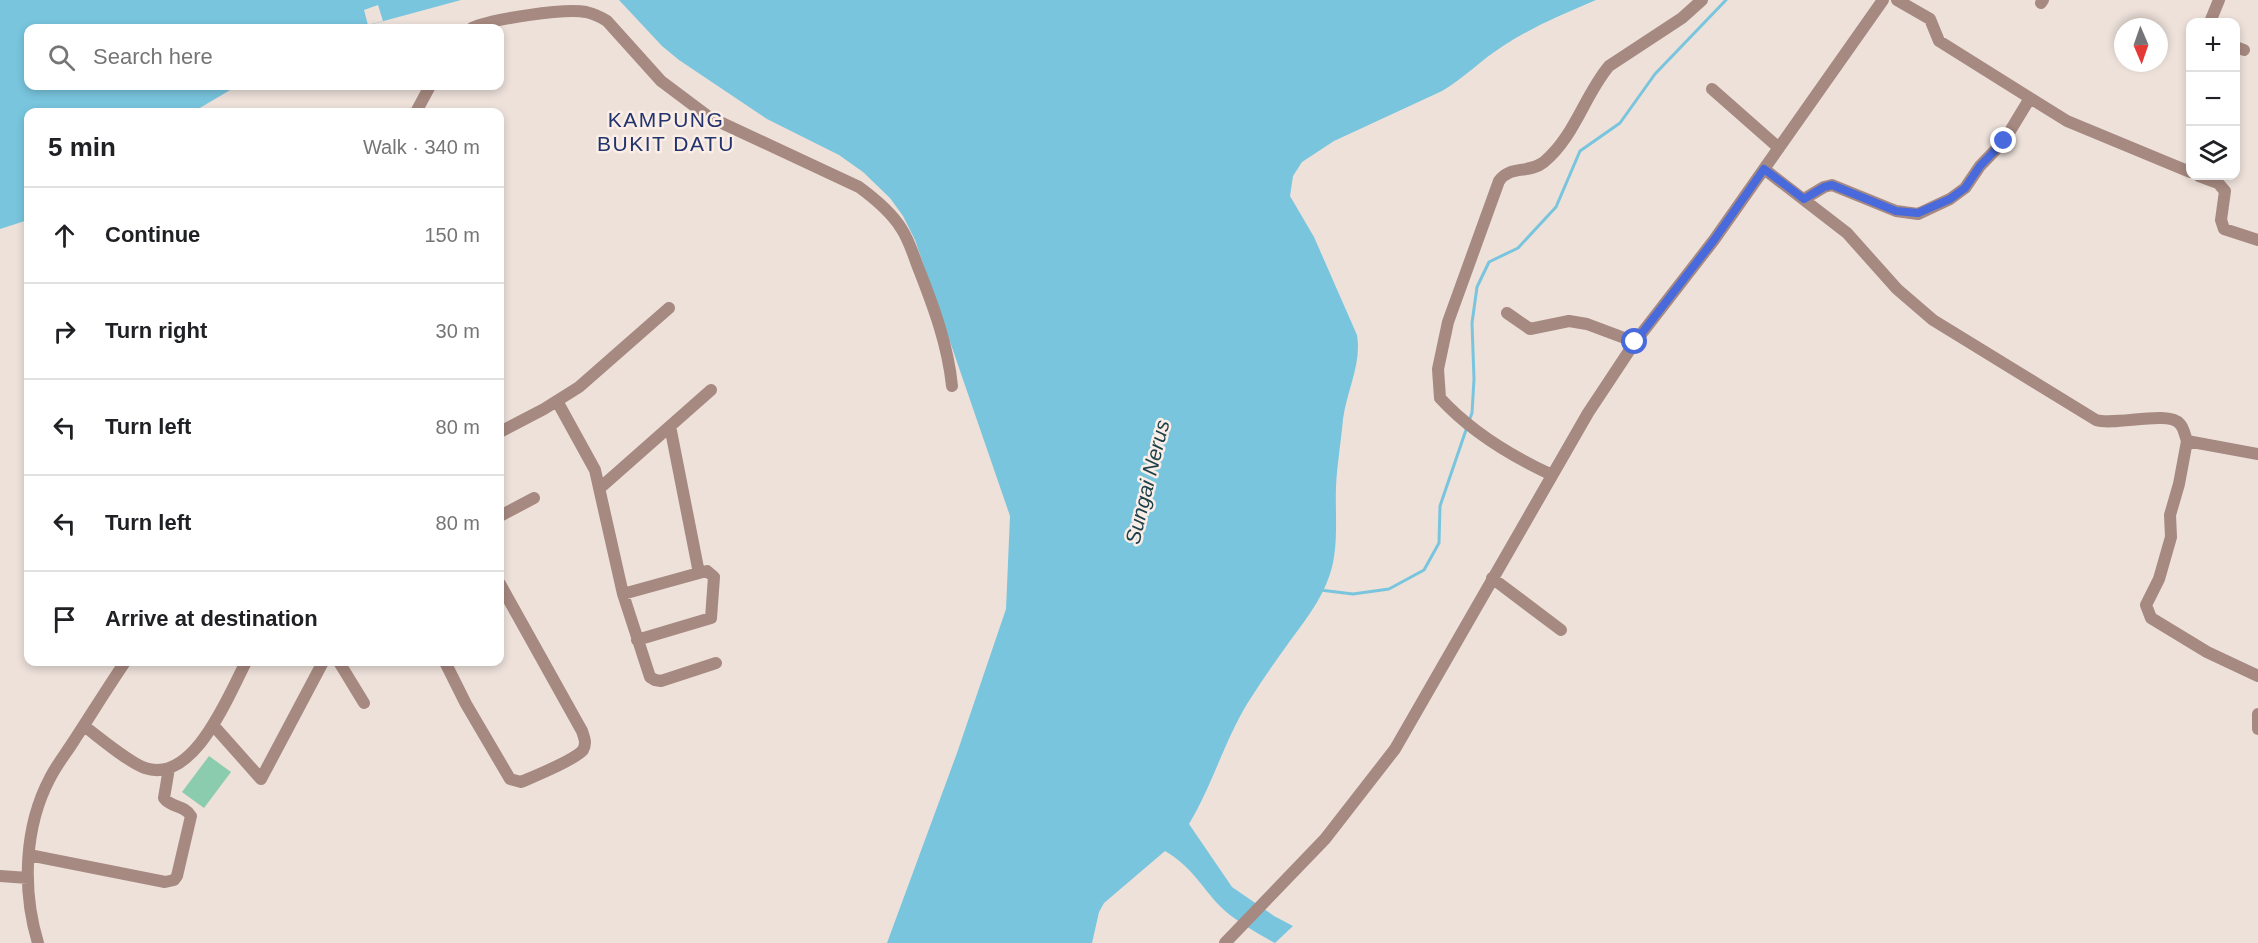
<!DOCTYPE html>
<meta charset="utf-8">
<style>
:root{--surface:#fff;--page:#f2f2f2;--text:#202124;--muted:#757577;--line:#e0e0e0}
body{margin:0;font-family:Arial,sans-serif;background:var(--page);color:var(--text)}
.controls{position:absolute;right:18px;top:18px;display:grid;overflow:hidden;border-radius:12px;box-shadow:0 3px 9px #0003}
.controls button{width:54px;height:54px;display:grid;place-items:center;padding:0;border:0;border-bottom:2px solid var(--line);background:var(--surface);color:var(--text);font:30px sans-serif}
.compass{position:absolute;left:2114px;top:18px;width:54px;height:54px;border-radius:50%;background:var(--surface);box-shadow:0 3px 9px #0003;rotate:178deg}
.stop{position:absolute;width:18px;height:18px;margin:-14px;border:4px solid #496add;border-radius:50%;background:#fff}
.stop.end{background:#496add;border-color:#fff;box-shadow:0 2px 6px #0008}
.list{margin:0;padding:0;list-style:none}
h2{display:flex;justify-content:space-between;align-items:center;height:78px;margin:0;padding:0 24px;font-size:26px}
h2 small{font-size:20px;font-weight:400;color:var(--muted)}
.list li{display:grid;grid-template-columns:39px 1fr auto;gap:18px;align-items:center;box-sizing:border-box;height:96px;padding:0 24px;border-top:2px solid var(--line)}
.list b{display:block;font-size:22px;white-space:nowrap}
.list em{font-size:20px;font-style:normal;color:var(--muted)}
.icon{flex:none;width:33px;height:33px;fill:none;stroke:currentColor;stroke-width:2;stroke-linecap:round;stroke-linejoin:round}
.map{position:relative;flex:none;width:2258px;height:943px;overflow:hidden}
.search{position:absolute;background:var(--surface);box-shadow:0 3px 9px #0003;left:24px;top:24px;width:480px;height:66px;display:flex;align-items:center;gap:15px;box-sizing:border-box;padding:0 21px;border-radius:12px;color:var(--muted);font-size:22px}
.panel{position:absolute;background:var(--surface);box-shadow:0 3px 9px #0003;left:24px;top:108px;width:480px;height:558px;border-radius:12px}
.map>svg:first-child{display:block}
.green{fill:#8accad}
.water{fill:#79c5de}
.pier{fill:#ede1da}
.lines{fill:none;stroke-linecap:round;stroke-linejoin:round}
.stream{stroke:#79c5de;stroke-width:3}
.minor{stroke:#a68981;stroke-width:12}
.route{stroke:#496add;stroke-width:8}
.labels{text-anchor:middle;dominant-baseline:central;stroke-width:5;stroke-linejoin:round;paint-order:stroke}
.neighbourhood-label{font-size:21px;letter-spacing:1.5px;fill:#23346c;stroke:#fbeee7}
.water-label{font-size:21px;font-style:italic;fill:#1c3f4a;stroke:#fbeee7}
</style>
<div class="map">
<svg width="2258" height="943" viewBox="0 0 2258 943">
<rect width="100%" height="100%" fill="#ede1da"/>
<path class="green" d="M 209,756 L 231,772 L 204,808 L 182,792 Z"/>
<path class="water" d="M 0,0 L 461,0 L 358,28 L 28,28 L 28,86 L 237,86 L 193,112 L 28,112 L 28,220 L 0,229 Z
M 619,0 L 1596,0 C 1563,14 1532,27 1503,46 C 1481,60 1464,78 1442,91 L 1334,141 L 1302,162 L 1293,176 L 1290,196 L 1314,237 L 1357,335 C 1362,363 1347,390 1343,419 C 1341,442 1337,465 1336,487 C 1335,515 1339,547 1330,574 C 1321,602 1302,624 1285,648 C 1272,666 1259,685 1247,704 C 1224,742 1212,786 1189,824 L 1232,887 L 1274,916 L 1293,926 L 1275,943 C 1260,935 1236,921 1224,910 C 1202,889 1194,868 1165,851 L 1104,903 L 1099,912 L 1092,943 L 887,943 L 957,753 L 1006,609 L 1010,516 L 915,240 L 903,216 L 890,198 L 863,172 L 839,155 L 767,119 L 679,60 L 662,46 Z"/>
<path class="pier" d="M 378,5 L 383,21 L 368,25 L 364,10 Z"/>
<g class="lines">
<path class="stream" d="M 1469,421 L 1472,413 L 1474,379 L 1472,323 L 1477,287 L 1489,262 L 1518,248 L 1556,207 L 1580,151 L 1620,123 L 1655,74 L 1726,0
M 1320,590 L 1353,594 L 1389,589 L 1424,570 L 1439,543 L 1440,506 L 1467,427"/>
<path class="minor" d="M 1897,0 L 1930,19 L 1939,41 L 2030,98
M 2041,3 L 2043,0
M 2210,22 L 2219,0
M 472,28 C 491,19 565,8 586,12 C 594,14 601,17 607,21 L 661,81 L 709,117 L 859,187 C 874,198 891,212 901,228 C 909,240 913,254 918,267 C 933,305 948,345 952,386
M 2236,47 L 2244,50
M 1712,89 L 1779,148
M 416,112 L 430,86
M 1764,169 L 1847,233 L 1897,289 L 1933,320 L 2096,420 C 2115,426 2169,410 2180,424 C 2184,428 2185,436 2187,441 L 2258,454
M 2199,176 L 2218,183 L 2225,191 L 2221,220 L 2224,229 L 2258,240
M 1804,199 L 1824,187 L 1832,185 L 1896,211 L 1918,214 L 1950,199 L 1965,188 L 1980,166 L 2004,141 L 2030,98 L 2067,121 L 2190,172
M 1507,313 L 1530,329 L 1569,321 L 1587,324 L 1635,342
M 557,401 L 595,470 L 623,594 L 650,677 L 655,680 L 661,681 L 716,663
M 670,426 L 699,573
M 500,432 L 544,409 L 579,387 L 669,308
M 2187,441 L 2179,484 L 2170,515 L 2171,537 L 2159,579 L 2146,605 L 2151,618 L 2207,652 L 2258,676
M 1552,475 C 1511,456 1471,432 1440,398 L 1438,369 L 1448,322 L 1499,181 C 1510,165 1529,174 1544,162 C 1575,136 1584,96 1609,66 L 1682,18 L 1702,0
M 600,488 L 711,390
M 500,516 L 534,498
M 1492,578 L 1561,630
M 623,594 L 699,573 L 707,571 L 714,577 L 711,618 L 637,640
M 339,662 L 364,703
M 445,662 L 466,704 L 510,779 L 521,782 C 535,776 575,760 583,750 C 587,743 584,737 582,731 L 500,584
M 2258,714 L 2258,729
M 213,725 L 261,779 L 323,662
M 84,726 C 99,737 128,762 145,768 C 194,785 229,694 246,662
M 29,855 L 165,882 L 174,880 L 177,876 L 191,816 C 185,805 171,808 164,798 L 169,768
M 0,876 L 28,878
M 38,943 C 22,890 24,827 50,778 C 57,764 67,752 75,739 C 92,713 108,687 125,662
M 1225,943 L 1325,839 L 1395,749 L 1588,413 L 1635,342 L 1714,240 L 1883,0"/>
</g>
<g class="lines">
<path class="route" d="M 1635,342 L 1714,240 L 1764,169 L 1804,199 L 1824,187 L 1832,185 L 1896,211 L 1918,213 L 1950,199 L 1965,188 L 1980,166 L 2004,141"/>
</g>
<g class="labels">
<g class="neighbourhood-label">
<text x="666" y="119">KAMPUNG<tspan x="666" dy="24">BUKIT DATU</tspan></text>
</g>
<g class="water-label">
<text transform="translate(1147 482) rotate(-76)">Sungai Nerus</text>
</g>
</g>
</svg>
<div class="controls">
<button>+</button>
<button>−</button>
<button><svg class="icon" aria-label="layers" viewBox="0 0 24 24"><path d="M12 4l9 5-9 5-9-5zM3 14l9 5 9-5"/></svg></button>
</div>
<svg class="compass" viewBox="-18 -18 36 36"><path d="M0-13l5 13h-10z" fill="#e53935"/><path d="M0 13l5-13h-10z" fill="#757577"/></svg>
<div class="stop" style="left:1635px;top:342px"></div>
<div class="stop end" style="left:2004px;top:141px"></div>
<div class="search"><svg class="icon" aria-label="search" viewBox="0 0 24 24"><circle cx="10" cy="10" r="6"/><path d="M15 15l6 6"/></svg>Search here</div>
<section class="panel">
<h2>5 min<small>Walk · 340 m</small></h2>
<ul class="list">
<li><svg class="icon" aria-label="ahead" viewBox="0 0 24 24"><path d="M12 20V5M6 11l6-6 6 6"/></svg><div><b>Continue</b></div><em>150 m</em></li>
<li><svg class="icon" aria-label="right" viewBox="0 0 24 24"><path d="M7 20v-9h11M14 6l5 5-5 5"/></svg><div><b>Turn right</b></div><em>30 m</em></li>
<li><svg class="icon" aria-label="left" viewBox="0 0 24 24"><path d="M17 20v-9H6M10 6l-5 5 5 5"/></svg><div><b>Turn left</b></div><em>80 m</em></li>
<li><svg class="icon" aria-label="left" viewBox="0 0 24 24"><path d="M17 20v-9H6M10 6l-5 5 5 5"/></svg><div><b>Turn left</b></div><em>80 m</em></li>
<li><svg class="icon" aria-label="arrive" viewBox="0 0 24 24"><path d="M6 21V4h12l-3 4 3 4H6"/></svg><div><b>Arrive at destination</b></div></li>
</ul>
</section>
</div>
